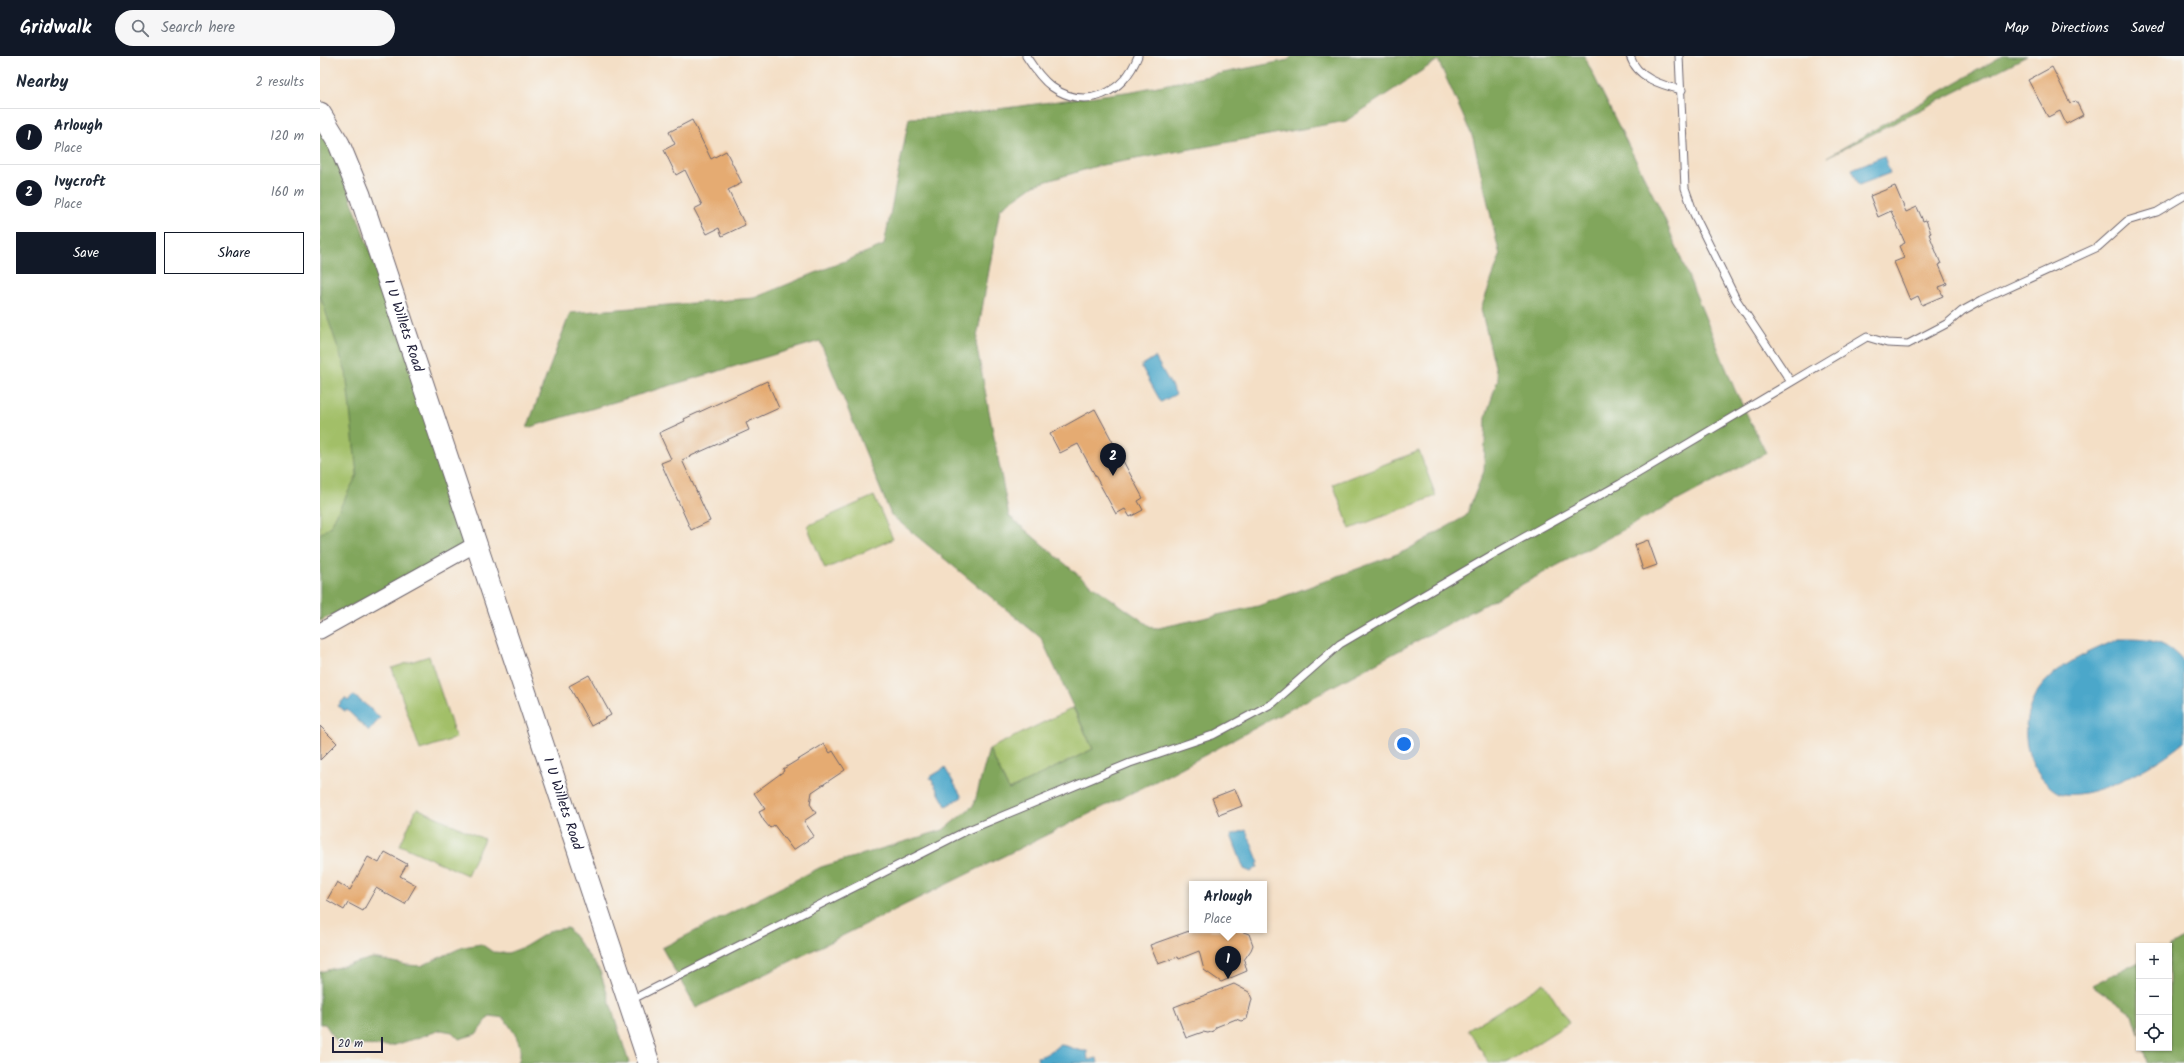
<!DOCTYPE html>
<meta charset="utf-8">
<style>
:root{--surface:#fff;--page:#f6f6f7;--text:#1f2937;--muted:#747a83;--line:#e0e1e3;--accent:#111827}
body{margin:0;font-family:Kalam,sans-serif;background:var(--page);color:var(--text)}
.controls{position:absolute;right:12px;bottom:12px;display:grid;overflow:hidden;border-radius:0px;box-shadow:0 1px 3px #0004}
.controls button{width:36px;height:36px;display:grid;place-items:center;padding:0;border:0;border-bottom:1px solid var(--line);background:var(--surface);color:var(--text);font:20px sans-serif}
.scale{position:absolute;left:12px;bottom:10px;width:51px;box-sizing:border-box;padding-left:4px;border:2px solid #22223b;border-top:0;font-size:11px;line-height:14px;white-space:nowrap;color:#22223b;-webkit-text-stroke:3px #f6f6f2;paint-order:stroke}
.you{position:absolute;left:1084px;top:688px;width:14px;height:14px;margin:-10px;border:3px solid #fff;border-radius:50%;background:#1a73e8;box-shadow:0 0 0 6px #1a73e833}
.badge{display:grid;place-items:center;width:26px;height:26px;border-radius:50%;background:var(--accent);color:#fff;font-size:13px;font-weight:700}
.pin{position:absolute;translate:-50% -33px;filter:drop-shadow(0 1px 2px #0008)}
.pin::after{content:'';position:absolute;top:21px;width:14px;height:12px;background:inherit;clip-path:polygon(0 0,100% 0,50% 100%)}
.popup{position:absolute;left:869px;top:825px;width:78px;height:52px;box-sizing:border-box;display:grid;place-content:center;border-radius:0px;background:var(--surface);filter:drop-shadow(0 1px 3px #0005);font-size:13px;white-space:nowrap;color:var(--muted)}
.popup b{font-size:15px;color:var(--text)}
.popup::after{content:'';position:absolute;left:50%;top:100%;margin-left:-8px;border:8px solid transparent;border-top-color:var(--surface)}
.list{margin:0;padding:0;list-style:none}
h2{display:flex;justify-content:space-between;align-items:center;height:52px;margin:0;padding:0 16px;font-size:17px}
h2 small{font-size:13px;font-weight:400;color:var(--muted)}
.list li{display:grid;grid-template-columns:26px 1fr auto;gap:12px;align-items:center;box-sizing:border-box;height:56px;padding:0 16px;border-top:1px solid var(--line)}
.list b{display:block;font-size:15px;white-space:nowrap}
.list p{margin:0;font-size:13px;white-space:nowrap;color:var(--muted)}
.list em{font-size:13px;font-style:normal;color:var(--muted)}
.actions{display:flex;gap:8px;padding:12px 16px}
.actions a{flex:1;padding:9px 0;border:1px solid var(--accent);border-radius:0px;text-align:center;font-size:14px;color:var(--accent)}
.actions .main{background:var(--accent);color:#fff}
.icon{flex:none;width:22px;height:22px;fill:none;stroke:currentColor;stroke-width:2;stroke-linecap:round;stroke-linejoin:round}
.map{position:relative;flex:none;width:1864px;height:1007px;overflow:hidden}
header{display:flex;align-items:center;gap:24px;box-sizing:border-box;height:56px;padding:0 20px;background:var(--accent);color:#fff}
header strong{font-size:19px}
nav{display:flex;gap:22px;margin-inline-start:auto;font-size:14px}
.search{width:280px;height:36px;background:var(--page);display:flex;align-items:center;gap:10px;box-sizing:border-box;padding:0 14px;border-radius:22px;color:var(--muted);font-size:15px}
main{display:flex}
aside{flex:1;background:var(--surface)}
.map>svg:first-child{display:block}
.green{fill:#a2bf67;stroke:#627051}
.forest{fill:#81a65c;stroke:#52644c;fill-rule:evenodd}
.water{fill:#4ca7ca;stroke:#376482}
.building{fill:#e5ab72}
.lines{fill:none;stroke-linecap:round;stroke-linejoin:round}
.lane-casing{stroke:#6c646c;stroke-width:9}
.street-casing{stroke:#6c646c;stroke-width:17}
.secondary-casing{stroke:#6c646c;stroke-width:23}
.lane{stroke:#fff;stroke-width:7}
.street{stroke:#fff;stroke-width:15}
.secondary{stroke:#fff;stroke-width:21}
.labels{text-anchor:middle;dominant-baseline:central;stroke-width:3.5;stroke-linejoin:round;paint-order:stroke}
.street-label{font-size:14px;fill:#22223b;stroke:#f6f6f2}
</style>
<header>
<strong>Gridwalk</strong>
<div class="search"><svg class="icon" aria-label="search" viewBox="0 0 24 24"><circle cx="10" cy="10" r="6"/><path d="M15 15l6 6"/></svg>Search here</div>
<nav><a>Map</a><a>Directions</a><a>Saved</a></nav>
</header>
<main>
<aside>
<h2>Nearby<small>2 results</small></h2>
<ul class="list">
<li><span class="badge">1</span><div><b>Arlough</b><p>Place</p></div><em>120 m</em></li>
<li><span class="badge">2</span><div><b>Ivycroft</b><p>Place</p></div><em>160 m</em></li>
</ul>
<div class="actions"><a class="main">Save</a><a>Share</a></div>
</aside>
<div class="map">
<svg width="1864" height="1007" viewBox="0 0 1864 1007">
<rect width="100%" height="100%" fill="#f6f6f2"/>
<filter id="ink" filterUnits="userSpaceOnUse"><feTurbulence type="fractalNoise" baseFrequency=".025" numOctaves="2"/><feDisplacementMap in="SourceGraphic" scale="8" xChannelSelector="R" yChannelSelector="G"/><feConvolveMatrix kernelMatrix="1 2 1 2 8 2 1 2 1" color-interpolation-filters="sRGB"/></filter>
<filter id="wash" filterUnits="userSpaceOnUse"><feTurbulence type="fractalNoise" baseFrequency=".012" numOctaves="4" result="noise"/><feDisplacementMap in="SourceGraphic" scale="16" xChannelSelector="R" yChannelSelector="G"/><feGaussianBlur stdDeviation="0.9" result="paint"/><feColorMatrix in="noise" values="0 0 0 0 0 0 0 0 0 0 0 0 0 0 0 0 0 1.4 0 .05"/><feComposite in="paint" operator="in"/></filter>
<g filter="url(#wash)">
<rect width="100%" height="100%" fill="#f4dfc6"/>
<path class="green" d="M 0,194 L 80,453 L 0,498 Z
M 1099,395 L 1116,440 L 1030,473 L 1013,428 Z
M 554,440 L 573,483 L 505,513 L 487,470 Z
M 109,600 L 136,682 L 100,694 L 72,612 Z
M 753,652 L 773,693 L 689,734 L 669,693 Z
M 97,752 L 164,783 L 147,819 L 80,789 Z
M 1224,927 L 1249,967 L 1186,1007 L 1169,1007 L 1148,974 Z"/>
<path class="forest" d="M 972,0 L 1264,0 L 1344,161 L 1415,334 L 1446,397 L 848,719 L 376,952 L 342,892 L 501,811 L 623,774 L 654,749 L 669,693 L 689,734 L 773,693 L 721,582 L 571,459 L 500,285 L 207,372 L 250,257 L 434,242 L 564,189 L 589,62 L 618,61 L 813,35 L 968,4 ZM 1118,4 L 1153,82 L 1180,200 L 1161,253 L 1178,323 L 1166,360 L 1164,415 L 1146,460 L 1085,495 L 938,550 L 834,573 L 763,523 L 689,460 L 656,287 L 680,153 L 714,129 L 777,110 L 1026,65 Z
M 1682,0 L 1707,0 L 1507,101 Z
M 0,57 L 156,488 L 0,565 L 0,478 L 10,471 L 37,419 L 26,316 L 0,239 Z
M 248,872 L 280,915 L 309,1007 L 198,1007 C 205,990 194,976 184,962 L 170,960 L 156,978 L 139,983 L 132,976 L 121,974 L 72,990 L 19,989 L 5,968 L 0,968 L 0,916 L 53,902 L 87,909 L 101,910 L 143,891 L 161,888 L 173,896 L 188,897 L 204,891 L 232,874 Z
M 1864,883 L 1864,1007 L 1827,1007 L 1823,992 L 1849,992 L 1849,890 Z
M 1819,905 L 1819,978 L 1813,958 L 1772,929 Z"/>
<path class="water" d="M 1564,100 L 1570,117 L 1539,129 L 1532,113 Z
M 835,301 L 856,338 L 841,346 L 821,310 Z
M 1799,583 C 1828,583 1844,583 1864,606 L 1864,686 C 1839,708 1777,743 1743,738 C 1736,737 1729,730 1724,725 C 1698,696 1700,650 1728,623 C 1748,604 1774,594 1799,583 Z
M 33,639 L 51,653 L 51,654 L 60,662 L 49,675 L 27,654 L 25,655 L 18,650 L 25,642 L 28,645 Z
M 625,712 L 642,741 L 626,750 L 610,721 Z
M 926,774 L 939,807 L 937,808 L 938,811 L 931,816 L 924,813 L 911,779 Z
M 741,989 C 751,990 758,996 767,995 L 768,1004 L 777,1002 L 778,1007 L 718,1007 L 717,1001 C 727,1000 732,993 741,989 Z"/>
<g id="blocks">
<path class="building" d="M 1732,11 L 1750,47 L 1756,45 L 1763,59 L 1746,68 L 1740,55 L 1728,61 L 1708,24 Z
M 372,64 L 391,103 L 406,95 L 422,127 L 408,134 L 425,169 L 402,180 L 399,172 L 387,178 L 374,153 L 382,149 L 365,114 L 356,119 L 344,94 L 355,88 L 349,76 Z
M 1575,130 L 1586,156 L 1597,151 L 1603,165 L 1606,164 L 1611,177 L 1609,178 L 1621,208 L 1619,209 L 1627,228 L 1619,231 L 1623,240 L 1602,249 L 1598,240 L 1590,244 L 1574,206 L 1584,202 L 1579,190 L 1585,187 L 1571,155 L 1558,161 L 1550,140 Z
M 447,325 L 459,352 L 426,367 L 429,374 L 362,404 L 390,465 L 371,474 L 341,407 L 351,403 L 339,377 L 365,365 L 364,363 Z
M 775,353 L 823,442 L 818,445 L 823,454 L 810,461 L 805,453 L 796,458 L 758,388 L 740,397 L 730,378 Z
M 1328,484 L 1337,509 L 1323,514 L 1315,489 Z
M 269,619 L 291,659 L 271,670 L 249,630 Z
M 0,670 L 17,687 L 0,704 Z
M 504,688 L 510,697 L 513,695 L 525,714 L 492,736 L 490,748 L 496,757 L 484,765 L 494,780 L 473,794 L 454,769 L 450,772 L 444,765 L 439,756 L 445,753 L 434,737 L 464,715 L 463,713 Z
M 915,733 L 922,750 L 899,759 L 892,742 Z
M 65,796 L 87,808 L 80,820 L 96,829 L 85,848 L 56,832 L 43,855 L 28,847 L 24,854 L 7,844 L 17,826 L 30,834 L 48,801 L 59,807 Z
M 872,874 L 918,874 L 929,878 L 933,889 L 931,894 L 924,904 L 927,915 L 901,926 L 884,914 L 879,895 L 859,903 L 858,901 L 838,908 L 830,889 Z
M 914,928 L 929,936 L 932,943 L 927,963 L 921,965 L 916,963 L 896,971 L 894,975 L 888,977 L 883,976 L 866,982 L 854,951 Z"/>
</g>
</g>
<g filter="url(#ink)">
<use href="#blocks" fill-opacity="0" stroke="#6c646c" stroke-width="1"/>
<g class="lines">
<g class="lane-casing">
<path id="lane" d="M 706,0 C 713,11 721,23 732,31 C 766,55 804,37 818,0
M 1310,0 C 1317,22 1341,29 1362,34
M 1359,0 L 1365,132 L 1374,158 L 1416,243 L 1471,326
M 311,944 L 646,775 L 810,707 L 893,679 L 953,647 L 1020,588 L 1172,499 L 1300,428 L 1547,281 L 1567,287 L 1588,288 L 1628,267 L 1642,255 L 1662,244 L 1778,191 L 1807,165 L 1837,156 L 1864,140"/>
</g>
<g class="street-casing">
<path id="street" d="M 0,575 L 156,488"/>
</g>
<g class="secondary-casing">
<g id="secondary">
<path id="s1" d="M 0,57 L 19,88 L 40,139 L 329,1007"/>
</g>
</g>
<use href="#lane" class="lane"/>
<use href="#street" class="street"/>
<use href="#secondary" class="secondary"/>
</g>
</g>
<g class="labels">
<g class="street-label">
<text stroke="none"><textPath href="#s1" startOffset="229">I U Willets Road</textPath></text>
<text stroke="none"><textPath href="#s1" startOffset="733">I U Willets Road</textPath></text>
</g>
</g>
</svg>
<div class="controls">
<button>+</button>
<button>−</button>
<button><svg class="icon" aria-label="locate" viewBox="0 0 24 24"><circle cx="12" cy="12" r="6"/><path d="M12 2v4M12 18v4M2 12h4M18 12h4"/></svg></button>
</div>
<div class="scale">20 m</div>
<div class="you"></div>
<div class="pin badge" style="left:908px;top:923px">1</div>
<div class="popup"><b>Arlough</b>Place</div>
<div class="pin badge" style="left:793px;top:420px">2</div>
</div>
</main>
